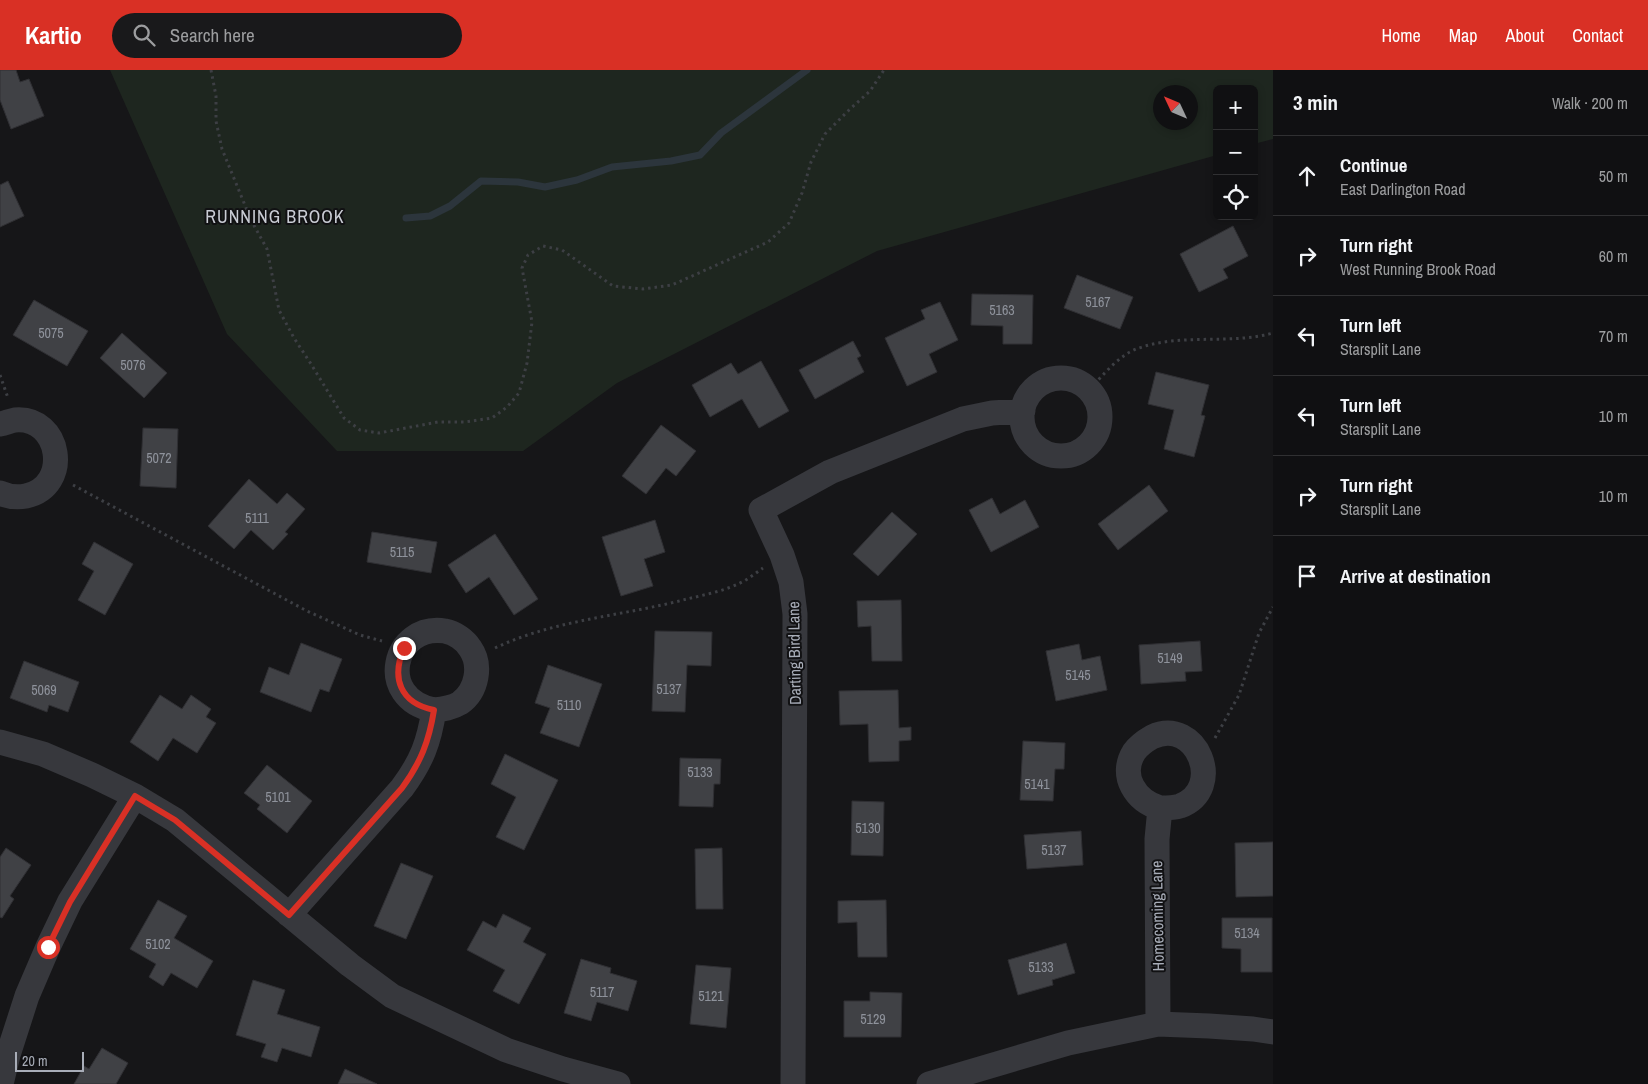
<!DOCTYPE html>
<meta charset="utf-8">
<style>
:root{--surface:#101012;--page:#19191b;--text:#f1f3f6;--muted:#9c9d9f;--line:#303032;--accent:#d93025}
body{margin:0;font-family:"Archivo Narrow",sans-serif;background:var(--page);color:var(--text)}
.controls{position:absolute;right:15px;top:15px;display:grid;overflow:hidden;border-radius:8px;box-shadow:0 2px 8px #0003}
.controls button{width:45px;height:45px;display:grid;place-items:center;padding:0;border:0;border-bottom:1px solid var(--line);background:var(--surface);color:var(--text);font:25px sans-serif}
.compass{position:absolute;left:1153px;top:15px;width:45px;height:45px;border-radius:50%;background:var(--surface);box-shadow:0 2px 8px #0003;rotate:314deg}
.scale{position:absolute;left:15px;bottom:12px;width:69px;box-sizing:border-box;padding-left:5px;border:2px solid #a8adb8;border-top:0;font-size:14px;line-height:18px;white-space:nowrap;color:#a8adb8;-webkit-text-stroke:4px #111113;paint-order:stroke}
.stop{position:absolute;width:15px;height:15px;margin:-11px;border:4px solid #d93025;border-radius:50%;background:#fff}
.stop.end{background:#d93025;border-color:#fff;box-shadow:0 1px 5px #0008}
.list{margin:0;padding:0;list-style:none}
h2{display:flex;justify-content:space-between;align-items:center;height:65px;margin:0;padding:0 20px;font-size:21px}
h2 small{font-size:16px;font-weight:400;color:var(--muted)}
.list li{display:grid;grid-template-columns:32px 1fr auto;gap:15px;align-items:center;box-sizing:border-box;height:80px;padding:0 20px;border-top:1px solid var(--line)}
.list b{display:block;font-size:19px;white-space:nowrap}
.list p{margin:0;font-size:16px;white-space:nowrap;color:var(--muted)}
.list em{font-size:16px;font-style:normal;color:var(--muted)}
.icon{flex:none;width:28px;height:28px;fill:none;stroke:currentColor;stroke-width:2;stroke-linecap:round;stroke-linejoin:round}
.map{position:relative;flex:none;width:1273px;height:1014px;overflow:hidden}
header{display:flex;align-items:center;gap:30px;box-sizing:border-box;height:70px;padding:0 25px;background:var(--accent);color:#fff}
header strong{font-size:24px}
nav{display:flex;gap:28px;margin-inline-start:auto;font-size:18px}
.search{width:350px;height:45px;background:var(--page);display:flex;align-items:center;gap:12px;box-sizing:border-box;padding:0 18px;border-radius:28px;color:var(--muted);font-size:19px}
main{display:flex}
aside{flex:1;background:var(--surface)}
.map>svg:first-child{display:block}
.green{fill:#1e261f;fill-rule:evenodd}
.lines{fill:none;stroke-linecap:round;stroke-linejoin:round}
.stream{stroke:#2c353c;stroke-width:7}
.building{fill:#404145;stroke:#303034}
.path{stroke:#3d3f44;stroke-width:3;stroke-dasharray:2.5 4;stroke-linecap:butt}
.street{stroke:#37383d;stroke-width:25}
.route{stroke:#d93025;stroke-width:6}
.labels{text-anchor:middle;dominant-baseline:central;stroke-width:4;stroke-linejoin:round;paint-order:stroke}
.number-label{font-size:14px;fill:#8e929b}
.street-label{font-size:16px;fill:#a8adb8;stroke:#111113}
.neighbourhood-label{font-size:18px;letter-spacing:1px;fill:#c9ccd4;stroke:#111113}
</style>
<header>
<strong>Kartio</strong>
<div class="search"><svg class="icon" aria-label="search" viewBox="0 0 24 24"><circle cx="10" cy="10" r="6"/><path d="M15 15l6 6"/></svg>Search here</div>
<nav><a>Home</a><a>Map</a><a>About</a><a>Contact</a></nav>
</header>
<main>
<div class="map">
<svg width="1273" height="1014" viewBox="0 0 1273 1014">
<rect width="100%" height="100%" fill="#161618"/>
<path class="green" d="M 110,0 L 1273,0 L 1273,69 L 1254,74 L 1254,19 L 1217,19 L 1217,85 L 877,181 L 617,313 L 523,381 L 337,381 L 227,264 ZM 1160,22 L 1190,22 L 1190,52 L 1160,52 Z"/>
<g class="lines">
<path class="stream" d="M 406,148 L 430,146 L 450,136 L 481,111 L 518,112 L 545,117 L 577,110 L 612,97 L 671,91 L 700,85 L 721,63 L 807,0"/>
</g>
<path class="building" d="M 0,0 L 16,0 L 20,12 L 29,9 L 44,46 L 11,59 L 0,30 Z
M 8,111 L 24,146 L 0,157 L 0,115 Z
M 1233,156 L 1248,186 L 1223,199 L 1228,208 L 1199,222 L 1180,184 Z
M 1077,205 L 1133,227 L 1120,259 L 1064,238 Z
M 972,224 L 1033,225 L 1032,274 L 1003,274 L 1003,256 L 971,255 Z
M 34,230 L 88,261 L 67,296 L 13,265 Z
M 940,232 L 958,270 L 929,284 L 937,302 L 907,316 L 885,268 L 925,249 L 921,240 Z
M 122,263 L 167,303 L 144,328 L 100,288 Z
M 853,271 L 861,286 L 857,288 L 864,302 L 815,329 L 799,300 Z
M 761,291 L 789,341 L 759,358 L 742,329 L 710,347 L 692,315 L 731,293 L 738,304 Z
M 1156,302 L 1209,315 L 1201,345 L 1205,346 L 1194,387 L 1164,379 L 1174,340 L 1148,334 Z
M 661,355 L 696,381 L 676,406 L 666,398 L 646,424 L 622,406 Z
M 143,358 L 178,359 L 176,418 L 140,416 Z
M 249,409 L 277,434 L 287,423 L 305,439 L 285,462 L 288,464 L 273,480 L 251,460 L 234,479 L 208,456 Z
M 1149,415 L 1168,441 L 1118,480 L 1098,454 Z
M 992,428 L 1000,444 L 1025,430 L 1039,457 L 991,482 L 969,440 Z
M 892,442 L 917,464 L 878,506 L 853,484 Z
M 655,450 L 665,482 L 644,489 L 653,516 L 621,526 L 602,467 Z
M 372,462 L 437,472 L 431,503 L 367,492 Z
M 495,464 L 538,529 L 514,545 L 489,507 L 466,523 L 448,495 Z
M 94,472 L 133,494 L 105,545 L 78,530 L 94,501 L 82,494 Z
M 901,530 L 902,591 L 872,591 L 871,556 L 858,557 L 857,531 Z
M 655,561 L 712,562 L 711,596 L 687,595 L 685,642 L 652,641 Z
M 1200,571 L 1202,601 L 1185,602 L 1186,611 L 1141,614 L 1139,575 Z
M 301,573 L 342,589 L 329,622 L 320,619 L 311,642 L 260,622 L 269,597 L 289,605 Z
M 1079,574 L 1082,590 L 1100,586 L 1107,620 L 1056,631 L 1046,581 Z
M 24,591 L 79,612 L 68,642 L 49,635 L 47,642 L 10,628 Z
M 548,595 L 602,614 L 579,677 L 540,663 L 550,638 L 535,633 Z
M 898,620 L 899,658 L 911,657 L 911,670 L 899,671 L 899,691 L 869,692 L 868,654 L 840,655 L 839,621 Z
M 160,625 L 182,639 L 191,625 L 211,639 L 206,647 L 216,653 L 197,683 L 173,668 L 158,691 L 130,672 Z
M 1023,671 L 1065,673 L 1064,699 L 1055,699 L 1053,731 L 1020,730 Z
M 505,684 L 558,710 L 524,780 L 496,767 L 516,727 L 491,714 Z
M 680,688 L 721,689 L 720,714 L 714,714 L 713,737 L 679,736 Z
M 267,695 L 312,731 L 287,763 L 257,739 L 260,735 L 244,723 Z
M 852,731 L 884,732 L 883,786 L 851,785 Z
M 1081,761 L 1083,795 L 1027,799 L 1024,765 Z
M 1273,772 L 1273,826 L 1236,827 L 1235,773 Z
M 6,778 L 31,795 L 10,826 L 14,829 L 2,848 L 0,847 L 0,787 Z
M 722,778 L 723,839 L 696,839 L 695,779 Z
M 401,793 L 433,806 L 406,869 L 374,856 Z
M 158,830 L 187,846 L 174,868 L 213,891 L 197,918 L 171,903 L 163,916 L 149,907 L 156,894 L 130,879 Z
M 886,830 L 887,887 L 858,887 L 857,852 L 838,853 L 838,831 Z
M 503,844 L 531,858 L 523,872 L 546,884 L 519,934 L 493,921 L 505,900 L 467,880 L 483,851 L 496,858 Z
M 1222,848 L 1272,848 L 1272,902 L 1241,902 L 1241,879 L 1222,878 Z
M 1066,873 L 1075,903 L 1052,910 L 1053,915 L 1018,925 L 1008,890 Z
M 581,889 L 611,898 L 610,903 L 637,911 L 628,941 L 597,932 L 591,951 L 564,943 Z
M 696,895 L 731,898 L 726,958 L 690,954 Z
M 253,910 L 285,920 L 277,944 L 320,957 L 311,987 L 282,978 L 277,992 L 261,987 L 266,974 L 236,965 Z
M 870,922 L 902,923 L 901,967 L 844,967 L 844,931 L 870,931 Z
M 102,978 L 128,993 L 116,1014 L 74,1014 L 84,996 L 89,999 Z
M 345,999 L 377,1014 L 338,1014 Z"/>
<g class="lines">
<path class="path" d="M 211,0 L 216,26 L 216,51 L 222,79 L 251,150 L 267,179 L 279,240 L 294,268 L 311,294 L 344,348 L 360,360 L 379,363 L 438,352 L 465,352 L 492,348 L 507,337 L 519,323 L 527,293 L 532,252 L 522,198 L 528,185 L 543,176 L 562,180 L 613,216 L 643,219 L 672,215 L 768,172 L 789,153 L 802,123 L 811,92 L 825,64 L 849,40 L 870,21 L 884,0
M 0,305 L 8,328
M 1090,319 C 1103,305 1120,284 1139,278 C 1182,263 1230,275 1273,263
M 73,415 L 307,541 L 360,565 L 382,571
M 495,578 C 554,550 621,546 683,530 C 703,525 726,521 744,511 C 751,507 757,502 763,498
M 1215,668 L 1239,625 L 1259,563 L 1273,537"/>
<path class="street" d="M1022 347a39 39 0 1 1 78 0a39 39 0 1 1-78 0Z
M 0,354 C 5,353 10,351 15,350 C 61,346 72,416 26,426 C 16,428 9,427 0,423
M 0,672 L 43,684 L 92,705 L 135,726 L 175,750 L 350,895 L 392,926 L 506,980 L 563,999 L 618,1014
M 289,845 L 402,718 C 422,691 429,672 434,640 C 443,639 452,638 460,633 C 477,621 482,595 470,578 C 465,570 455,563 445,561 C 393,553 375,628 434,640
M 1158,954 L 1157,769 L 1160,738 C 1136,731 1119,706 1134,682 C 1139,675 1145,671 1152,667 C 1197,646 1226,719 1180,736 C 1174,738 1166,738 1160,738
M 1,1014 L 8,985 L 27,926 L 48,877 L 70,831 L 135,726
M 793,1014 L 795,544 L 791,512 L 782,485 L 761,440 L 830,402 L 963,349 L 992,343 L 1023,341
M 929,1014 L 1068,973 L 1158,954 L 1209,956 L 1253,959 L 1273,962"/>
</g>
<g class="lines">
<path class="route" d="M 48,877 L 70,832 L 135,726 L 175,750 L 289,845 L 402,718 C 421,692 429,671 434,640 C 400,633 391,608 404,578"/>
</g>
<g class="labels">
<g class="number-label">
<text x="1098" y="232">5167</text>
<text x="1002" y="240">5163</text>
<text x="51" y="263">5075</text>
<text x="133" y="295">5076</text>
<text x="159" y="388">5072</text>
<text x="257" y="448">5111</text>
<text x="402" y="482">5115</text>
<text x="1170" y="588">5149</text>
<text x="1078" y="605">5145</text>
<text x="669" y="619">5137</text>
<text x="44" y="620">5069</text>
<text x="569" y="635">5110</text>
<text x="700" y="702">5133</text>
<text x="1037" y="714">5141</text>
<text x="278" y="727">5101</text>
<text x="868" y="758">5130</text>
<text x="1054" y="780">5137</text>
<text x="1247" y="863">5134</text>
<text x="158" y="874">5102</text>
<text x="1041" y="897">5133</text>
<text x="602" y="922">5117</text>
<text x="711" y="926">5121</text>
<text x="873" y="949">5129</text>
</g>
<g class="street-label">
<text transform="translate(794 583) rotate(-91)">Darting Bird Lane</text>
<text transform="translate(1157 846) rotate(-91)">Homecoming Lane</text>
</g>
<g class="neighbourhood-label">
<text x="275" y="146">RUNNING BROOK</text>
</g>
</g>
</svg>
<div class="controls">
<button>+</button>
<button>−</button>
<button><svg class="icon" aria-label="locate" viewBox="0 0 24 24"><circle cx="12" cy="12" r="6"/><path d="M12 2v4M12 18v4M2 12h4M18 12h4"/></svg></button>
</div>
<svg class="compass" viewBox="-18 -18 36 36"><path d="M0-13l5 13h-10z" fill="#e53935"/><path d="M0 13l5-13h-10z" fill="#9c9d9f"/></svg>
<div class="scale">20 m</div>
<div class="stop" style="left:48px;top:877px"></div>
<div class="stop end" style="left:404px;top:578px"></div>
</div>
<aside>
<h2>3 min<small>Walk · 200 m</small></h2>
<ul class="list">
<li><svg class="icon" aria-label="ahead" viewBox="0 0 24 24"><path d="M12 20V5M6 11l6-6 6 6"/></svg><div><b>Continue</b><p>East Darlington Road</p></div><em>50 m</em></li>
<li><svg class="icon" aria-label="right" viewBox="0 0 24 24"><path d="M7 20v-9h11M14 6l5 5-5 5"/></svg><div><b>Turn right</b><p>West Running Brook Road</p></div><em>60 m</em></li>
<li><svg class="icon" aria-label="left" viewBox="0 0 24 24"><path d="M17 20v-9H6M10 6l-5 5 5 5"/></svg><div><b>Turn left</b><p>Starsplit Lane</p></div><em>70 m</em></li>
<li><svg class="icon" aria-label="left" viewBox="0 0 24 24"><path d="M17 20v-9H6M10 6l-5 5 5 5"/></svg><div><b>Turn left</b><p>Starsplit Lane</p></div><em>10 m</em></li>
<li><svg class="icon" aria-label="right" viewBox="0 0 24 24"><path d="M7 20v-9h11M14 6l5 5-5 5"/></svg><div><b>Turn right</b><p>Starsplit Lane</p></div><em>10 m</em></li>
<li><svg class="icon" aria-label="arrive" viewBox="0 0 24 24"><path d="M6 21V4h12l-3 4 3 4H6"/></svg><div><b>Arrive at destination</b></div></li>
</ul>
</aside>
</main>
